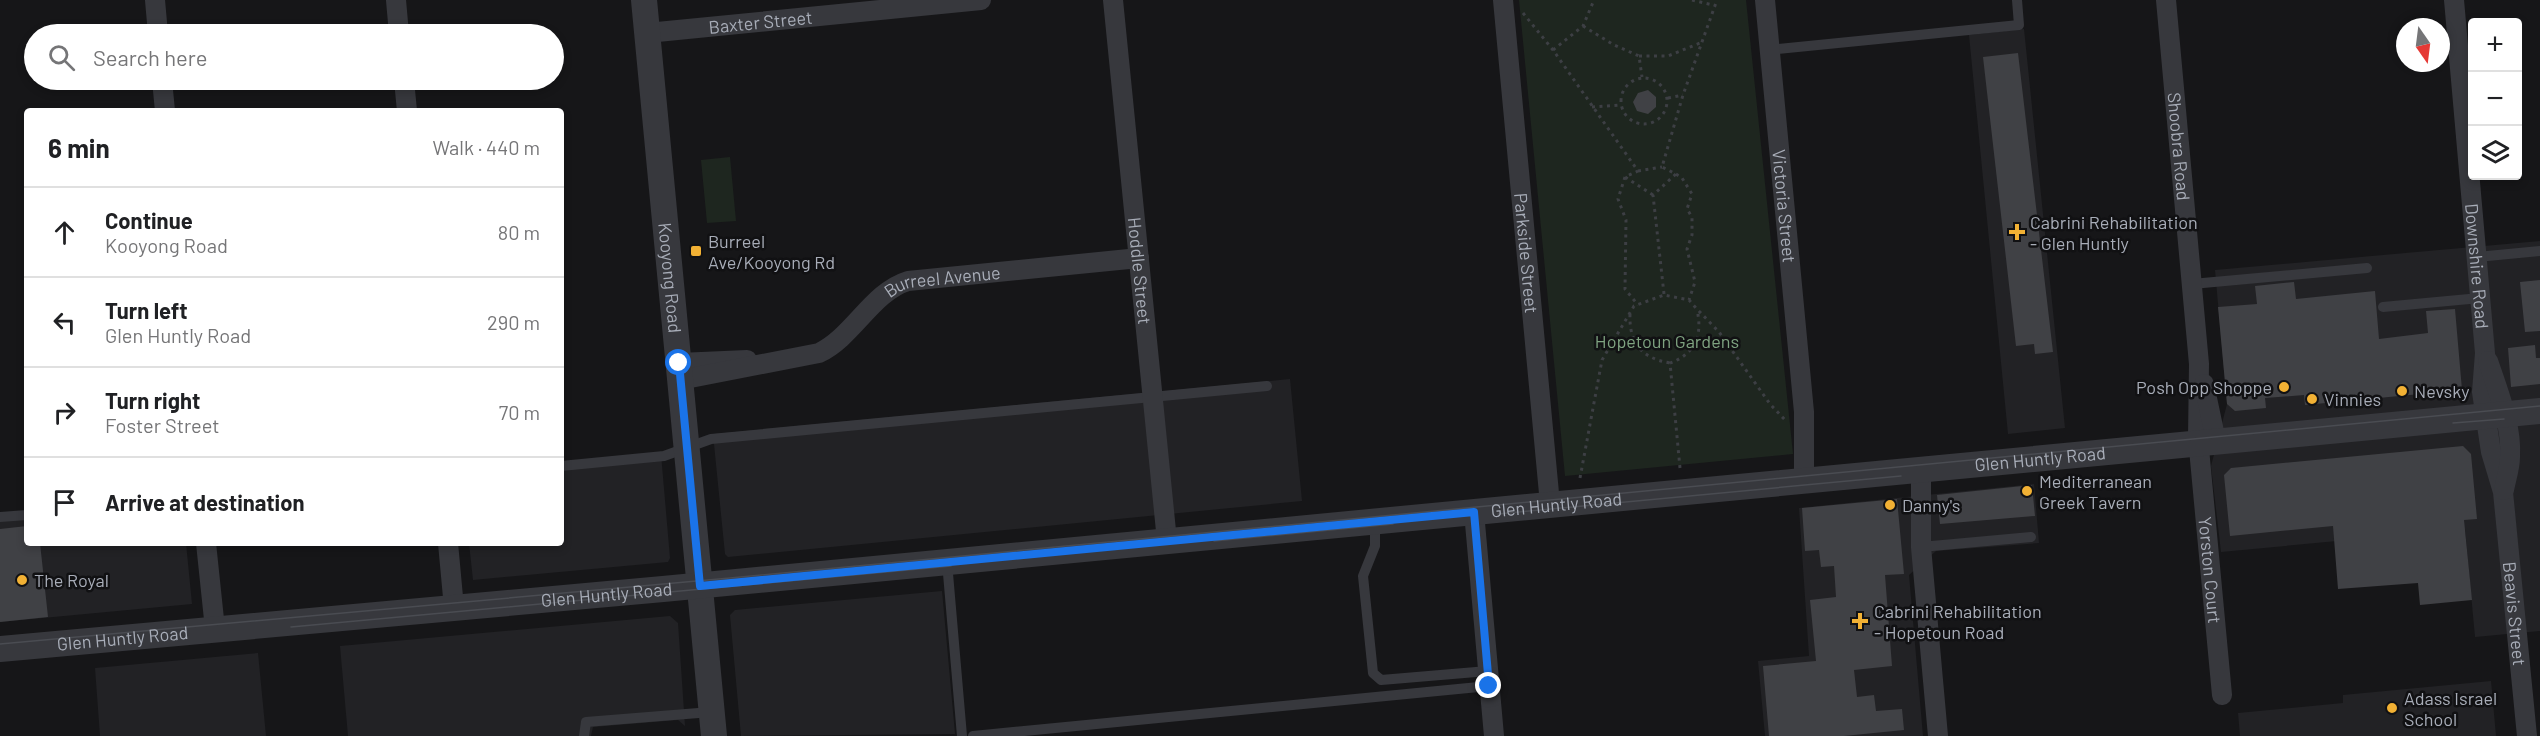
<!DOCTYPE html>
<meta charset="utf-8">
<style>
:root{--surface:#fff;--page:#f2f2f2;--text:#202124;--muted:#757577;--line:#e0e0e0}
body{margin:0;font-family:Barlow,sans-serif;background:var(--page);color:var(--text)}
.controls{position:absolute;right:18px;top:18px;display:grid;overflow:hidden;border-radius:6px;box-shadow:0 3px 9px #0003}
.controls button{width:54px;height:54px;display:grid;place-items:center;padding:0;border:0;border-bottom:2px solid var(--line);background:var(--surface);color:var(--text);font:30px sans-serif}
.compass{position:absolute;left:2396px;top:18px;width:54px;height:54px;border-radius:50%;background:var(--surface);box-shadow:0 3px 9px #0003;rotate:166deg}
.stop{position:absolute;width:18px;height:18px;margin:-14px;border:4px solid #1a73e8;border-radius:50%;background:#fff}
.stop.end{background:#1a73e8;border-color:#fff;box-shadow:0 2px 6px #0008}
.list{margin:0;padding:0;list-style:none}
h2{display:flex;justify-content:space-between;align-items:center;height:78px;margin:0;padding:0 24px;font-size:26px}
h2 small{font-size:20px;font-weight:400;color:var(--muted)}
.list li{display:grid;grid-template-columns:39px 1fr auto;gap:18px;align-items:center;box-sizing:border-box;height:90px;padding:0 24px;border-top:2px solid var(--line)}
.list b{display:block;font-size:22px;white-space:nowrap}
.list p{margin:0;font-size:20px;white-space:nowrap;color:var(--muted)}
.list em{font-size:20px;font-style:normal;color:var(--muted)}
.icon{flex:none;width:33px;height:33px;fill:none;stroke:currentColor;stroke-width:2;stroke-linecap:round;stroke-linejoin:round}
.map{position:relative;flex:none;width:2540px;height:736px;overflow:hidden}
.search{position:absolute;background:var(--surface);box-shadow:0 3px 9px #0003;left:24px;top:24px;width:540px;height:66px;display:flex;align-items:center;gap:15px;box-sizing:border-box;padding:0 21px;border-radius:33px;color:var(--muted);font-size:22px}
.panel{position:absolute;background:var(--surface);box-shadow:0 3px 9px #0003;left:24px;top:108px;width:540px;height:438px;border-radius:6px}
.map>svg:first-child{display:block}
.built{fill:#222225}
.green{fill:#1e261f}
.building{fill:#404145}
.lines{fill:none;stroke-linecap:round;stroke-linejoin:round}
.path{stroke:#3d3f44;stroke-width:3;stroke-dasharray:3 4.5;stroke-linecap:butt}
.service{stroke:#37383d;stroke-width:10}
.minor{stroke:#37383d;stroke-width:20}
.tertiary{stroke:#37383d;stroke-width:26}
.tram{stroke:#4a4c52;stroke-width:1.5}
.route{stroke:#1a73e8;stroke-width:8}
.poi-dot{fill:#f2b134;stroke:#111113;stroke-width:2}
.labels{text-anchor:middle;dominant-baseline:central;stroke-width:5;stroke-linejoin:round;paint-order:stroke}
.street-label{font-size:18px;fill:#a8adb8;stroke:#111113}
.poi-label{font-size:18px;fill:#a8adb8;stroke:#111113;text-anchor:start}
.park-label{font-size:18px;fill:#7fa381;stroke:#111113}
</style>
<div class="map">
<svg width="2540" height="736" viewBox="0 0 2540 736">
<rect width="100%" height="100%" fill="#161618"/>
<path class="built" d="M 2024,29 L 2065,428 L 2008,434 L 1969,35 Z
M 2540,241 L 2540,631 L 2475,637 L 2465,529 L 2221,552 L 2211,466 L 2227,404 L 2215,270 Z
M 1290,379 L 1302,501 L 728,557 L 725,554 L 713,434 Z
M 661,454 L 670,558 L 668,562 L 473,580 L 469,543 L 561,543 L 561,463 Z
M 2034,484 L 2039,543 L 1936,551 L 1909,575 L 1923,736 L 1765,736 L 1758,661 L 1809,656 L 1799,508 Z
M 27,513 L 27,543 L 186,543 L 192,604 L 0,622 L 0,514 Z
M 942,591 L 955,734 L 741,736 L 730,615 L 735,610 Z
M 670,616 L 678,623 L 685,726 L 678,720 L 593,727 L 591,736 L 348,736 L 340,646 Z
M 258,653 L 266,736 L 100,736 L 95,668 Z
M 2491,681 L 2496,736 L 2240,736 L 2238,713 L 2343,703 L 2343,695 Z"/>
<path class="green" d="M 1519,0 L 1746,0 L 1793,454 L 1565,476 Z
M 730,157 L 736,221 L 707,223 L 701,160 Z"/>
<path class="building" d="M 2018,53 L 2053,352 L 2035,354 L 2034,344 L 2016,346 L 1983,57 Z
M 1648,90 L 1656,97 L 1656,107 L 1648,114 L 1637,111 L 1633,102 L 1638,93 Z
M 2540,280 L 2540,331 L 2525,332 L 2520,282 Z
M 2294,282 L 2296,299 L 2375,291 L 2379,339 L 2428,333 L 2426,311 L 2455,309 L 2462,390 L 2305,405 L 2304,395 L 2265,398 L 2266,408 L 2235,411 L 2227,404 L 2218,307 L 2257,304 L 2255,286 Z
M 2535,345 L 2536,358 L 2540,358 L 2540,384 L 2511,387 L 2508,348 Z
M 2463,446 L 2471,454 L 2477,519 L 2464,520 L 2472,600 L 2420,605 L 2418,583 L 2338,589 L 2333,526 L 2230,536 L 2224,475 L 2231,468 Z
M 2032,485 L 2035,516 L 1940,524 L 1937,495 Z
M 1897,499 L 1904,574 L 1885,575 L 1892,666 L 1854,670 L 1857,697 L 1874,695 L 1876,711 L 1902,709 L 1904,730 L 1844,736 L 1769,736 L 1763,666 L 1816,661 L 1810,600 L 1836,597 L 1834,566 L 1821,567 L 1819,550 L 1805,551 L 1802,508 Z
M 27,526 L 27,543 L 40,543 L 48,617 L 0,622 L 0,529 Z"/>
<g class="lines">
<path class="path" d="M 1692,0 L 1713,5
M 1523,13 L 1553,50 L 1638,171 L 1625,177 L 1653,195
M 1583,26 L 1614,45 L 1639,56 L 1642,77
M 1553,50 L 1583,26 L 1594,0
M 1639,56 L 1668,56 L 1700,43
M1621 101a23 23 0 1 1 46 0a23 23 0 1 1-46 0Z
M 1668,98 L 1683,95
M 1592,107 L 1620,105
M 1638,171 L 1662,167
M 1676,174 L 1682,178 L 1692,194 L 1687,209 L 1692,217 L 1692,235 L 1687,249 L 1695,282 L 1689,300
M 1625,177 L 1618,199 L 1626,220 L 1625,289 L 1638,305
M 1664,294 L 1653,195 L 1676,174 L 1662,167 L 1683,95 L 1717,0
M 1630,314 C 1629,343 1641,358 1670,363
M 1680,468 L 1670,363 C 1695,354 1703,335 1697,310
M 1580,478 L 1602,360 L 1634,306 L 1664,295 L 1689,300 L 1696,308 L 1719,332 L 1770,404 L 1786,421"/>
<path class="service" d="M 1769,50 L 2019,25 L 2017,0
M 2477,257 L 2540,251
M 2192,284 L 2367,268
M 2383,307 L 2480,298
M 561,466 L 664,456 L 711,439 L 1267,386
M 0,517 L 27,515
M 1375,521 L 1375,546 L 1363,576 L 1373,673 L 1381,680 L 1488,671
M 1921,547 L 2031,537
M 947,562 L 962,736
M 584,736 L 586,722 L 711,712
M 973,736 L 1489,686"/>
<g class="minor">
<path d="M 155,0 L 158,34"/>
<path d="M 396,0 L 399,34"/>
<path id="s1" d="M 1113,0 L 1167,541"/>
<path id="s2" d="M 1503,0 L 1550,504"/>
<path id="s3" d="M 1765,0 L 1804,412 L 1804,480"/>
<path id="s4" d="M 2166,0 L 2199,364 L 2198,438 L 2222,695"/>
<path id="s5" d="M 2454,0 L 2485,353 L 2482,392 L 2491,452 L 2503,492 L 2527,736"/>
<path id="s6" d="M 647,33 L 981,0"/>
<path d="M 162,80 L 165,111"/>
<path d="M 404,80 L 407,111"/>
<path d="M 2488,361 C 2498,391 2512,425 2510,457 C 2510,468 2506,479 2504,490"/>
<path d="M 679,363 L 747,360"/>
<path id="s7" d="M 680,380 L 819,353 C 853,337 872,292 908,281 L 1139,258"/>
<path d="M 2204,384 L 2216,441"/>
<path d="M 1921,469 L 1921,547 L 1938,736"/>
<path d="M 1474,512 L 1494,736"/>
<path d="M 206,543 L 215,629"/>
<path d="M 448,543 L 454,608"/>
</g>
<g class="tertiary">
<path id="s8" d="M 644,0 L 714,736"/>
<path id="s9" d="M 0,649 L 663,589 L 2540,411"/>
</g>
<path class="tram" d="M 2453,423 L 2504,419
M 1498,514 L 1901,476
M 1214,541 L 1393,524
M 291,627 L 951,566
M 0,644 L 730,578 L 2540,406"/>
</g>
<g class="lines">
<path class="route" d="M 679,363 L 700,586 L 1474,512 L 1489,686"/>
</g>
<g class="poi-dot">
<path d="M2014 223h6v6h6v6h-6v6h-6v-6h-6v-6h6z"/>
<rect x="690" y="245" width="12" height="12" rx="3"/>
<circle cx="2284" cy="387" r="6"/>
<circle cx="2402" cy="391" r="6"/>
<circle cx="2312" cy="399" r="6"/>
<circle cx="2027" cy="491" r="6"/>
<circle cx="1890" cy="505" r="6"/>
<circle cx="22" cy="580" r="6"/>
<path d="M1857 612h6v6h6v6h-6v6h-6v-6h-6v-6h6z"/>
<circle cx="2392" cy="708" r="6"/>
</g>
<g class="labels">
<g class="street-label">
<text stroke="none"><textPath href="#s6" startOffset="114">Baxter Street</textPath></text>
<text stroke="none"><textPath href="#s4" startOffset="147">Shoobra Road</textPath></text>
<text stroke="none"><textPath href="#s3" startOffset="207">Victoria Street</textPath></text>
<text stroke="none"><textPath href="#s2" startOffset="254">Parkside Street</textPath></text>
<text stroke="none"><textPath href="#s5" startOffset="267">Downshire Road</textPath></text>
<text stroke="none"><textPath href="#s1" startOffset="272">Hoddle Street</textPath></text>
<text stroke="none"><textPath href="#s8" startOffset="279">Kooyong Road</textPath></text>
<text stroke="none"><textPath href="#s7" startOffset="291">Burreel Avenue</textPath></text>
<text stroke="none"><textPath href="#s9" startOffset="2049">Glen Huntly Road</textPath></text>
<text stroke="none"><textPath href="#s9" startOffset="1563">Glen Huntly Road</textPath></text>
<text stroke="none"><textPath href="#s4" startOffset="572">Yorston Court</textPath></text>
<text stroke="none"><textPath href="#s9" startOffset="609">Glen Huntly Road</textPath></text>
<text stroke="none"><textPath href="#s5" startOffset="618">Beavis Street</textPath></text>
<text stroke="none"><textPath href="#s9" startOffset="123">Glen Huntly Road</textPath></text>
</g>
<g class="poi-label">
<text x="2030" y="222">Cabrini Rehabilitation<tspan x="2030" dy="21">- Glen Huntly</tspan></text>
<text x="708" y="241">Burreel<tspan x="708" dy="21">Ave/Kooyong Rd</tspan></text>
<text x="2272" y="387" text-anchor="end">Posh Opp Shoppe</text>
<text x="2414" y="391">Nevsky</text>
<text x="2324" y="399">Vinnies</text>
<text x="2039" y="481">Mediterranean<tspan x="2039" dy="21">Greek Tavern</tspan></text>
<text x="1902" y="505">Danny's</text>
<text x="34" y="580">The Royal</text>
<text x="1874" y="611">Cabrini Rehabilitation<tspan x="1874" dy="21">- Hopetoun Road</tspan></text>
<text x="2404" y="698">Adass Israel<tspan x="2404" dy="21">School</tspan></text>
</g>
<g class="park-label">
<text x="1667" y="341">Hopetoun Gardens</text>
</g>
</g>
</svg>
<div class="controls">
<button>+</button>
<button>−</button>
<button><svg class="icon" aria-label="layers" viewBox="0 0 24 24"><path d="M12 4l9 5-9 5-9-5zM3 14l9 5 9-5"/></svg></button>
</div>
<svg class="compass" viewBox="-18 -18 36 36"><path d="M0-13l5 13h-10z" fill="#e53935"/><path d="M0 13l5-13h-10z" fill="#757577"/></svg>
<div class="stop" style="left:679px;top:363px"></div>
<div class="stop end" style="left:1489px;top:686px"></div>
<div class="search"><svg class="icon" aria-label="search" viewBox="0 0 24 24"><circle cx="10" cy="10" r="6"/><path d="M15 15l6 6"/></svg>Search here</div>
<section class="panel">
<h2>6 min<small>Walk · 440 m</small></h2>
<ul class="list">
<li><svg class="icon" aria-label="ahead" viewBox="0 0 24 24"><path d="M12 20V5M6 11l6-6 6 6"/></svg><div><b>Continue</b><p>Kooyong Road</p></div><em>80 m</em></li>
<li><svg class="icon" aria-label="left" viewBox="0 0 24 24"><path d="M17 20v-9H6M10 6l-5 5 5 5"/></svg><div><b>Turn left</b><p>Glen Huntly Road</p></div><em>290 m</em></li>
<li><svg class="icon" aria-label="right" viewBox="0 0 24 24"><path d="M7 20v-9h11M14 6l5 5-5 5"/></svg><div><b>Turn right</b><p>Foster Street</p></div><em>70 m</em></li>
<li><svg class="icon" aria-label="arrive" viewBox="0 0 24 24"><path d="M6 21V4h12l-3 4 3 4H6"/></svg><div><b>Arrive at destination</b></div></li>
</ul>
</section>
</div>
